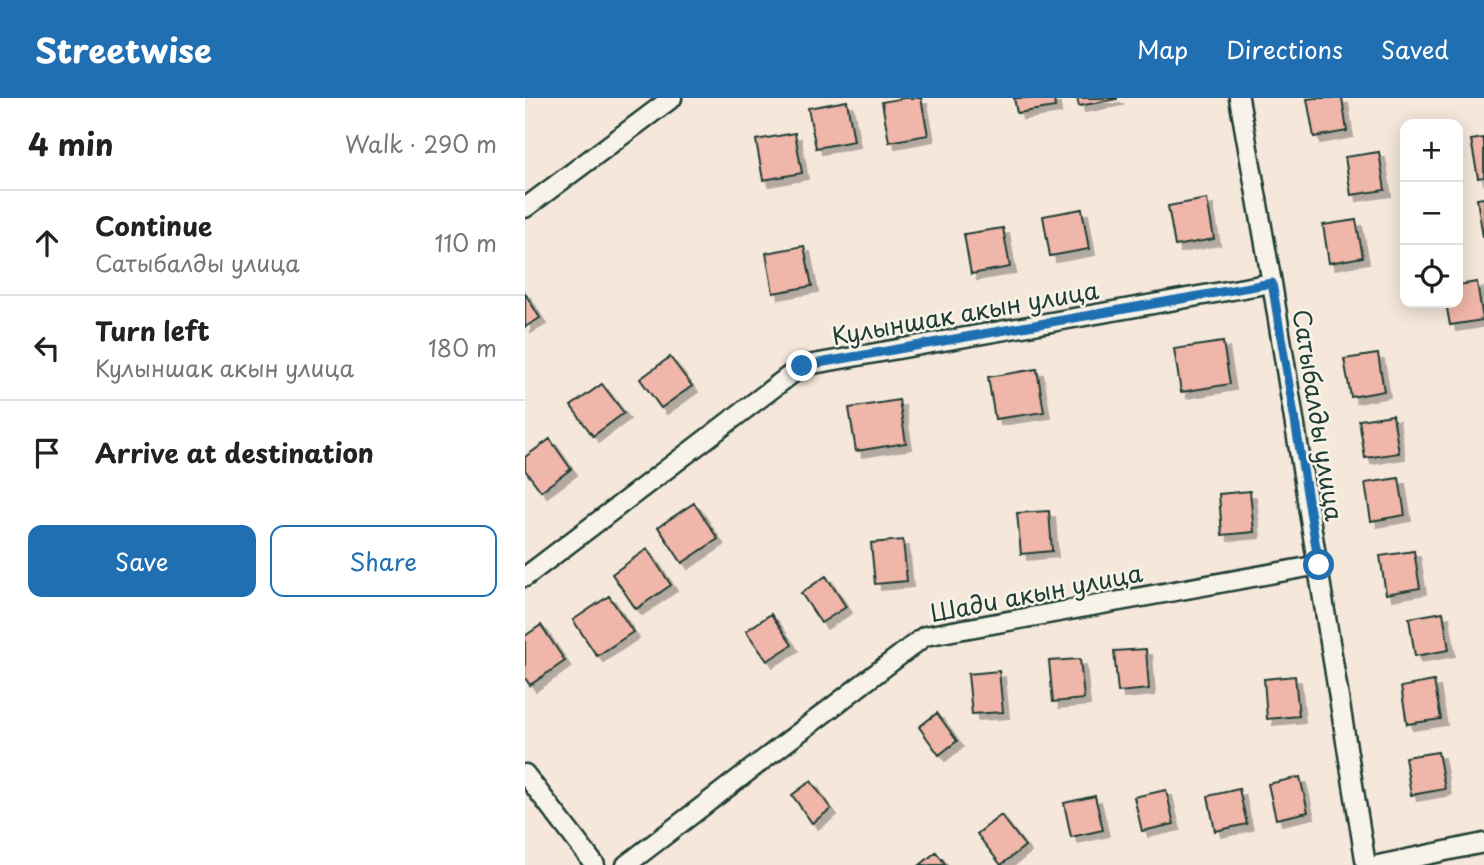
<!DOCTYPE html>
<meta charset="utf-8">
<style>
:root{--surface:#fff;--page:#f2f2f2;--text:#222;--muted:#767676;--line:#e0e0e0;--accent:#1f6fb2}
body{margin:0;font-family:"Playpen Sans",sans-serif;background:var(--page);color:var(--text)}
.controls{position:absolute;right:21px;top:21px;display:grid;overflow:hidden;border-radius:14px;box-shadow:0 4px 18px #0003}
.controls button{width:63px;height:63px;display:grid;place-items:center;padding:0;border:0;border-bottom:2px solid var(--line);background:var(--surface);color:var(--text);font:35px sans-serif}
.stop{position:absolute;width:21px;height:21px;margin:-16px;border:5px solid #1f6fb2;border-radius:50%;background:#fff}
.stop.end{background:#1f6fb2;border-color:#fff;box-shadow:0 2px 7px #0008}
.list{margin:0;padding:0;list-style:none}
h2{display:flex;justify-content:space-between;align-items:center;height:91px;margin:0;padding:0 28px;font-size:30px}
h2 small{font-size:23px;font-weight:400;color:var(--muted)}
.list li{display:grid;grid-template-columns:46px 1fr auto;gap:21px;align-items:center;box-sizing:border-box;height:105px;padding:0 28px;border-top:2px solid var(--line)}
.list b{display:block;font-size:26px;white-space:nowrap}
.list p{margin:0;font-size:23px;white-space:nowrap;color:var(--muted)}
.list em{font-size:23px;font-style:normal;color:var(--muted)}
.actions{display:flex;gap:14px;padding:21px 28px}
.actions a{flex:1;padding:16px 0;border:2px solid var(--accent);border-radius:14px;text-align:center;font-size:24px;color:var(--accent)}
.actions .main{background:var(--accent);color:#fff}
.icon{flex:none;width:38px;height:38px;fill:none;stroke:currentColor;stroke-width:2;stroke-linecap:round;stroke-linejoin:round}
.map{position:relative;flex:none;width:959px;height:767px;overflow:hidden}
header{display:flex;align-items:center;gap:42px;box-sizing:border-box;height:98px;padding:0 35px;background:var(--accent);color:#fff}
header strong{font-size:33px}
nav{display:flex;gap:38px;margin-inline-start:auto;font-size:24px}
main{display:flex}
aside{flex:1;background:var(--surface)}
.map>svg:first-child{display:block}
.building{fill:#f0b6a9;stroke:#1f3d34;stroke-width:2;filter:url(#shadow)}
.lines{fill:none;stroke-linecap:round;stroke-linejoin:round}
.minor-casing{stroke:#1f3d34;stroke-width:23}
.minor{stroke:#f7f3e8;stroke-width:18}
.route{stroke:#1f6fb2;stroke-width:9}
.labels{text-anchor:middle;dominant-baseline:central;stroke-width:5;stroke-linejoin:round;paint-order:stroke}
.street-label{font-size:24px;fill:#1f3d34;stroke:#f7f3e8}
</style>
<header>
<strong>Streetwise</strong>
<nav><a>Map</a><a>Directions</a><a>Saved</a></nav>
</header>
<main>
<aside>
<h2>4 min<small>Walk · 290 m</small></h2>
<ul class="list">
<li><svg class="icon" aria-label="ahead" viewBox="0 0 24 24"><path d="M12 20V5M6 11l6-6 6 6"/></svg><div><b>Continue</b><p>Сатыбалды улица</p></div><em>110 m</em></li>
<li><svg class="icon" aria-label="left" viewBox="0 0 24 24"><path d="M17 20v-9H6M10 6l-5 5 5 5"/></svg><div><b>Turn left</b><p>Кулыншак акын улица</p></div><em>180 m</em></li>
<li><svg class="icon" aria-label="arrive" viewBox="0 0 24 24"><path d="M6 21V4h12l-3 4 3 4H6"/></svg><div><b>Arrive at destination</b></div></li>
</ul>
<div class="actions"><a class="main">Save</a><a>Share</a></div>
</aside>
<div class="map">
<svg width="959" height="767" viewBox="0 0 959 767">
<defs>
<filter id="shadow"><feDropShadow dx="6" dy="6" stdDeviation="0" flood-color="#0004"/></filter>
</defs>
<rect width="100%" height="100%" fill="#f6e7db"/>
<filter id="ink" filterUnits="userSpaceOnUse"><feTurbulence type="fractalNoise" baseFrequency=".0143" numOctaves="2"/><feDisplacementMap in="SourceGraphic" scale="14" xChannelSelector="R" yChannelSelector="G"/><feConvolveMatrix kernelMatrix="1 2 1 2 8 2 1 2 1" color-interpolation-filters="sRGB"/></filter>
<g filter="url(#ink)">
<path class="building" d="M 379,0 L 396,0 L 403,37 L 364,44 L 357,4 Z
M 489,0 L 529,0 L 530,9 L 492,15 Z
M 552,0 L 592,0 L 592,1 L 554,8 Z
M 791,0 L 817,0 L 822,33 L 789,39 L 782,1 Z
M 322,3 L 329,43 L 291,50 L 283,10 Z
M 270,35 L 277,75 L 238,82 L 231,42 Z
M 959,40 L 959,79 L 953,80 L 946,42 Z
M 854,54 L 860,92 L 826,97 L 820,59 Z
M 959,100 L 959,138 L 958,139 L 952,101 Z
M 682,101 L 689,141 L 650,148 L 643,108 Z
M 557,111 L 564,151 L 525,158 L 518,118 Z
M 831,122 L 838,159 L 804,165 L 798,127 Z
M 478,130 L 485,169 L 446,176 L 439,136 Z
M 279,148 L 287,188 L 248,195 L 241,155 Z
M 952,184 L 958,222 L 925,227 L 921,205 L 933,205 L 933,187 Z
M 0,195 L 15,220 L 0,229 Z
M 698,244 L 705,286 L 656,294 L 649,251 Z
M 853,256 L 859,293 L 826,299 L 819,261 Z
M 145,259 L 167,288 L 136,310 L 115,281 Z
M 512,271 L 519,314 L 470,321 L 463,279 Z
M 77,286 L 99,315 L 68,338 L 46,308 Z
M 374,302 L 381,345 L 331,353 L 324,310 Z
M 868,317 L 874,355 L 840,360 L 834,322 Z
M 25,341 L 46,371 L 16,393 L 0,372 L 0,359 Z
M 874,380 L 880,417 L 846,423 L 840,385 Z
M 725,393 L 729,434 L 697,437 L 694,396 Z
M 169,405 L 193,441 L 157,465 L 133,429 Z
M 524,413 L 527,453 L 496,456 L 492,415 Z
M 378,442 L 382,483 L 350,486 L 346,445 Z
M 122,451 L 146,487 L 111,511 L 87,476 Z
M 889,453 L 895,490 L 861,496 L 855,458 Z
M 301,478 L 321,509 L 296,525 L 276,495 Z
M 84,498 L 108,534 L 72,558 L 48,522 Z
M 918,514 L 924,552 L 890,558 L 884,520 Z
M 246,516 L 267,547 L 242,563 L 221,533 Z
M 16,527 L 40,563 L 5,587 L 0,580 L 0,538 Z
M 621,551 L 624,591 L 593,594 L 589,553 Z
M 555,561 L 559,601 L 528,604 L 524,563 Z
M 474,573 L 478,614 L 447,616 L 443,576 Z
M 770,578 L 774,618 L 742,621 L 739,581 Z
M 909,583 L 916,621 L 882,626 L 876,589 Z
M 412,615 L 432,643 L 414,657 L 394,629 Z
M 913,654 L 920,691 L 886,697 L 880,659 Z
M 775,679 L 783,714 L 751,721 L 743,686 Z
M 286,683 L 306,711 L 287,725 L 267,697 Z
M 714,691 L 722,726 L 690,733 L 683,698 Z
M 641,692 L 649,726 L 617,733 L 609,699 Z
M 570,698 L 578,732 L 546,739 L 539,705 Z
M 476,717 L 500,748 L 476,767 L 452,736 Z
M 411,754 L 421,767 L 395,767 Z"/>
<g class="lines">
<g class="minor-casing">
<path id="minor" d="M 714,0 L 747,185 L 841,767
M 0,110 L 147,0
M 0,479 L 277,268 L 747,185
M 0,676 L 70,767
M 101,767 L 400,538 L 794,467
M 853,767 L 959,745"/>
</g>
<use href="#minor" class="minor"/>
</g>
</g>
<g class="lines" filter="url(#ink)">
<path class="route" d="M 277,268 L 747,185 L 794,467"/>
</g>
<g class="labels">
<g class="street-label">
<text transform="translate(440 214) rotate(-10)">Кулыншак акын улица</text>
<text transform="translate(794 317) rotate(81)">Сатыбалды улица</text>
<text transform="translate(511 494) rotate(-11)">Шади акын улица</text>
</g>
</g>
</svg>
<div class="controls">
<button>+</button>
<button>−</button>
<button><svg class="icon" aria-label="locate" viewBox="0 0 24 24"><circle cx="12" cy="12" r="6"/><path d="M12 2v4M12 18v4M2 12h4M18 12h4"/></svg></button>
</div>
<div class="stop" style="left:794px;top:467px"></div>
<div class="stop end" style="left:277px;top:268px"></div>
</div>
</main>
